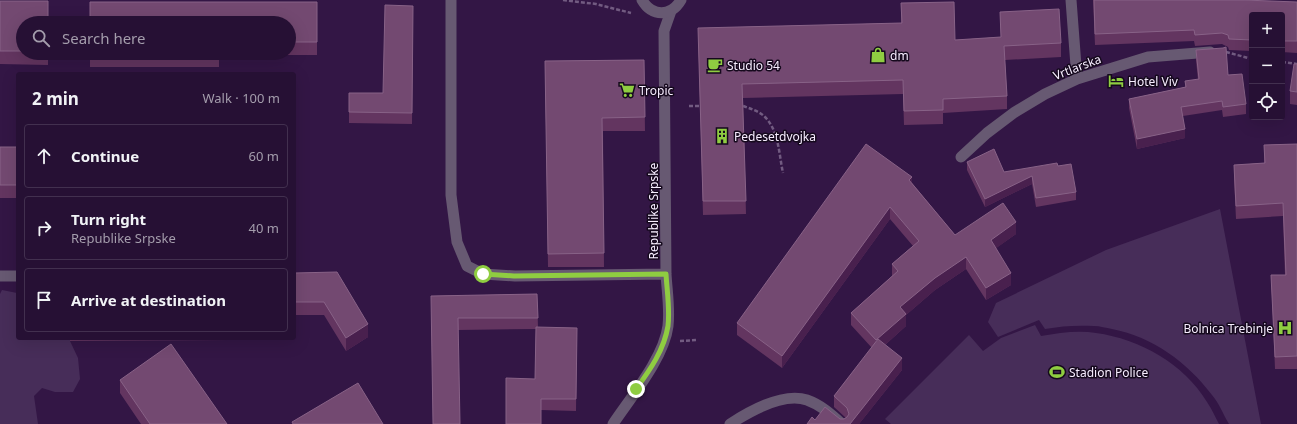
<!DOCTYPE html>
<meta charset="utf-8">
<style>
:root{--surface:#261034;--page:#321e40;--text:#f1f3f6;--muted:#a49dac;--line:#42304f}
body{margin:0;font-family:"Noto Sans",sans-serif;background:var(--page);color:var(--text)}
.controls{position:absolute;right:12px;top:12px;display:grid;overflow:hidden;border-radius:4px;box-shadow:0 4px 16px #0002}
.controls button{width:36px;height:36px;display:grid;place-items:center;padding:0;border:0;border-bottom:1px solid var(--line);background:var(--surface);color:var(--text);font:20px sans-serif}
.stop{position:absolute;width:12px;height:12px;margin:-9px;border:3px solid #8fcd41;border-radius:50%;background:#fff}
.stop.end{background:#8fcd41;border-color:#fff;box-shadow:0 1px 4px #0008}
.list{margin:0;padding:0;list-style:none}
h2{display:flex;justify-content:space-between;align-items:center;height:52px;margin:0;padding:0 16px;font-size:17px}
h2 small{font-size:13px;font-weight:400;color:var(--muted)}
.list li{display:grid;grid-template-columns:26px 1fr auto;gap:12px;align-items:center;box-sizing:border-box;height:64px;margin:0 8px 8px;padding:0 8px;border:1px solid var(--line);border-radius:4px}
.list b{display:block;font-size:15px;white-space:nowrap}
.list p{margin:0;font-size:13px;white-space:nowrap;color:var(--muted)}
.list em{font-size:13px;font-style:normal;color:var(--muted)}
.icon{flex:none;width:22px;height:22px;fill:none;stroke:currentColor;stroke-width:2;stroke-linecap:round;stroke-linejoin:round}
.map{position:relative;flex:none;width:1297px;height:424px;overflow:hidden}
.search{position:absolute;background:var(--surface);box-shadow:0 4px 16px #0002;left:16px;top:16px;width:280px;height:44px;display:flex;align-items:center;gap:10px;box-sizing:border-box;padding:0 14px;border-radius:22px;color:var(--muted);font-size:15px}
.panel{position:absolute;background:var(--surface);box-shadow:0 4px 16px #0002;left:16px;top:72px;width:280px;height:268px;border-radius:4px}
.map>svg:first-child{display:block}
.green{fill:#472d59}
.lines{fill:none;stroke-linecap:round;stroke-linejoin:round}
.path{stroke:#725b81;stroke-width:2.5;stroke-dasharray:4 2;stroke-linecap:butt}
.service{stroke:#675972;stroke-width:11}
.minor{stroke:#675972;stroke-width:11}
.tertiary{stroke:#675972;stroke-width:11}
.wall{fill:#633560}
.shaded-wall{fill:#49204e}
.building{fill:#734971;stroke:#886287}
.route{stroke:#8fcd41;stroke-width:5}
.labels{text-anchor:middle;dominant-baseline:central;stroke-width:3;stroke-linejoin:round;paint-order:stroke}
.poi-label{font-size:12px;fill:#f7edff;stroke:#15091d;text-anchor:start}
.street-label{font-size:12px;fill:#f7edff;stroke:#15091d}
</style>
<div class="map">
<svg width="1297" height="424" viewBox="0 0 1297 424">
<rect width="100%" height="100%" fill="#331645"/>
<path class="green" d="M 1220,209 L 1261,424 L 1229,424 C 1223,414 1219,403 1212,395 C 1187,362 1153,337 1112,329 C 1106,328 1100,326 1094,326 C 1077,325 1061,326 1045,329 L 1039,320 L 998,337 L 988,322 L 996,303 L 1106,250 Z
M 2,290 L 17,293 L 18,294 L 18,338 L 70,338 L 70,341 L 78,358 L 80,379 L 73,392 L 55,392 L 42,388 L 34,396 L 38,424 L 0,424 L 0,294 Z
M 1035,325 L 1041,336 C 1059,333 1078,330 1096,333 C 1140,339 1184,364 1207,402 C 1212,409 1215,417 1219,424 L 891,424 L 885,419 L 969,335 L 983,351 L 1001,338 Z"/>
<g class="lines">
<path class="path" d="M 563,0 L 596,4 L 631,13
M 1226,52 L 1252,59
M 1282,62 L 1297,64
M 689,106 L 700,106
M 743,106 C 751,109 759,111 765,117 C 779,131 779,155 783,173
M 680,341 L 698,340"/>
<path class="service" d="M 0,276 L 18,276"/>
<path class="minor" d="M 451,0 L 451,195 L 457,242 L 467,266 L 483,274 L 515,276 L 666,274
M 1071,0 L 1077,79
M 961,157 L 987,133 L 1015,112 L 1045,94 L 1077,79 L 1148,57 L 1210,52
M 613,424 C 631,397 664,358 668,326 C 670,309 667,291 666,274 L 664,31 L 671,11
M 730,424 C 750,411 783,392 807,400 C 821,405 831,414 842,424"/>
<path class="tertiary" d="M 642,0 C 652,17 671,17 681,0"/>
</g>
<path class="wall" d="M 1093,0 L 1297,2 L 1297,53 L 1282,52 L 1282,15 L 1252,15 L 1252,51 L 1229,50 L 1228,47 L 1222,44 L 1195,46 L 1194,41 L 1095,45 Z
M 0,1 L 23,23 L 23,53 L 48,53 L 48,65 L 0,64 Z
M 317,2 L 317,55 L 219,55 L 219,67 L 90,67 L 90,53 L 289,53 L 289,23 Z
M 901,3 L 955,40 L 1001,37 L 1000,12 L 1061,43 L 1061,57 L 1005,60 L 1007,96 L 1007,109 L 943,113 L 943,124 L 904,125 L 903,94 L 743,98 L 746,214 L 703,215 L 698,28 L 901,23 Z
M 413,6 L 412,124 L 349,123 L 349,93 L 383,93 Z
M 1196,50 L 1228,75 L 1246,104 L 1246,114 L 1223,117 L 1222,110 L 1183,116 L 1185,138 L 1137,149 L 1129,108 L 1129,99 L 1185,87 L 1185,81 L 1198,80 L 1196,60 Z
M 644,60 L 645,131 L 603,131 L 604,267 L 548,267 L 545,61 Z
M 1297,64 L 1297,105 L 1290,104 L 1290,91 Z
M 1297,144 L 1297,369 L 1275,369 L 1271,275 L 1285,275 L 1283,216 L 1236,219 L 1234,178 L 1234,165 L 1264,163 L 1264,145 Z
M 0,147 L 18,147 L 18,198 L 0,198 Z
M 967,162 L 1004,172 L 1058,166 L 1076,192 L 1076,200 L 1036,207 L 1032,184 L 985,207 L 967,170 Z
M 912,183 L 955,235 L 1016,234 L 996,248 L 1011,285 L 986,300 L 966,269 L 935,290 L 906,315 L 906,326 L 885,345 L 902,370 L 859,424 L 815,420 L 844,419 L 846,418 L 834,407 L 834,396 L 872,348 L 851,325 L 851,313 L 892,276 L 892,264 L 913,246 L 890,219 L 782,368 L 737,335 L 737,323 Z
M 294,273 L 368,337 L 346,351 L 324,315 L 294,315 Z
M 537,294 L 538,327 L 577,328 L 576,411 L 541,410 L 535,379 L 536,329 L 458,330 L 431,296 Z
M 70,338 L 228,338 L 228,340 L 70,341 Z
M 120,380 L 227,424 L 141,424 L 120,393 Z"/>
<path class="shaded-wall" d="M 1185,129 L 1185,138 L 1137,149 L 1137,139 Z
M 1032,176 L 1032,184 L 985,207 L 985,199 Z
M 912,177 L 912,189 L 909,180 Z
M 890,207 L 890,219 L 782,368 L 782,356 Z
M 1016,222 L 1016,234 L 991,252 L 991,240 Z
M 966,257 L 966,269 L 935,290 L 906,315 L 906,326 L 876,353 L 876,340 L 900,307 L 935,278 Z
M 1011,273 L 1011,285 L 986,300 L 986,288 Z
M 368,324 L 368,337 L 346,351 L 346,338 Z
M 902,358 L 902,370 L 859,424 L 850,424 Z"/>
<path class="building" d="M 1094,0 L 1244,0 L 1297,2 L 1297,41 L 1282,41 L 1282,15 L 1252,15 L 1252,40 L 1229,39 L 1228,35 L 1222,33 L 1195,35 L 1194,30 L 1095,34 Z
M 0,1 L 48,1 L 48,23 L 23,23 L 23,51 L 0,51 Z
M 90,2 L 317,2 L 317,42 L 289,42 L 289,23 L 90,23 Z
M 954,2 L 955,40 L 1001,37 L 1000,12 L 1059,9 L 1061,43 L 1004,46 L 1007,96 L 943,99 L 943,110 L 904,111 L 903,80 L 742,84 L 746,201 L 703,201 L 698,28 L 902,23 L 901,3 Z
M 385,5 L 413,6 L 412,113 L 349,112 L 349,93 L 383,93 Z
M 1226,47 L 1228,75 L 1242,74 L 1246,104 L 1223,107 L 1222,101 L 1181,107 L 1185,129 L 1137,139 L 1129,99 L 1186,87 L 1185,81 L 1199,79 L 1196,50 L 1223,48 Z
M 90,53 L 219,53 L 219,55 L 90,54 Z
M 644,60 L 645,117 L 602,118 L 604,253 L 548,254 L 545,61 Z
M 1294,64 L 1297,64 L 1297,92 L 1290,91 Z
M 866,144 L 912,177 L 909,180 L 955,235 L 1003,203 L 1016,222 L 991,240 L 1011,273 L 986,288 L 966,257 L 935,278 L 900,307 L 906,314 L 876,340 L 851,313 L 898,271 L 892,264 L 919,241 L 890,207 L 782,356 L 737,323 Z
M 1297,144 L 1297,356 L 1275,357 L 1271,275 L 1286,275 L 1283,203 L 1236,206 L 1234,165 L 1265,163 L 1264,145 Z
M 0,147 L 18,147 L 18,185 L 0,185 Z
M 994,149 L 1004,172 L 1057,163 L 1058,166 L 1071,164 L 1076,192 L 1036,198 L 1032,176 L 985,199 L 967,162 Z
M 337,272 L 368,324 L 346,338 L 324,302 L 294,302 L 294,273 Z
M 537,294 L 538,318 L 458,318 L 460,424 L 433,424 L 431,296 Z
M 536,327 L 577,328 L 576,399 L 541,399 L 541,424 L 506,424 L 506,378 L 535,379 Z
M 878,339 L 902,358 L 850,424 L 807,424 L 812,417 L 815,420 L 825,407 L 840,419 L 844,419 L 847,417 L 849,414 L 847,408 L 834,396 Z
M 171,344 L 227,424 L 150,424 L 120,380 Z
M 358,383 L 383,424 L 293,424 L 292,422 Z"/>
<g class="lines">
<path class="route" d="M 483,274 L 514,276 L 666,274 C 667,291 670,309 668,326 C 664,350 650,370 636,389"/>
</g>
<defs>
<g id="shop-bare" transform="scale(1.2)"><path d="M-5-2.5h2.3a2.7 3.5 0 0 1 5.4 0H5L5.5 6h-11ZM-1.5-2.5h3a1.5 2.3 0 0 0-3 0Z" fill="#8fcd41" stroke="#15091d" stroke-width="2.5" paint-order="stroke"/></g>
<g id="cafe-bare" transform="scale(1.2)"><path d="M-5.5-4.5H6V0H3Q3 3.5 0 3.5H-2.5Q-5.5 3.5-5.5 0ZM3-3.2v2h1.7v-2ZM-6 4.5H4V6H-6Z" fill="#8fcd41" stroke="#15091d" stroke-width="2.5" paint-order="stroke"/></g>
<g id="hotel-bare" transform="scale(1.2)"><path d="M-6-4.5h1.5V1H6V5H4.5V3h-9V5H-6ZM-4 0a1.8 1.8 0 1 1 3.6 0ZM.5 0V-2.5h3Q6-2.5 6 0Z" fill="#8fcd41" stroke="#15091d" stroke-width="2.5" paint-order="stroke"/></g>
<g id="supermarket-bare" transform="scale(1.2)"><path d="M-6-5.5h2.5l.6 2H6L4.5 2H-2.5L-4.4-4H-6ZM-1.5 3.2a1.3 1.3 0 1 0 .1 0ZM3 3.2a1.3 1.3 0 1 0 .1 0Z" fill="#8fcd41" stroke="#15091d" stroke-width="2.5" paint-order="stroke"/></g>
<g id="building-bare" transform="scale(1.2)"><path d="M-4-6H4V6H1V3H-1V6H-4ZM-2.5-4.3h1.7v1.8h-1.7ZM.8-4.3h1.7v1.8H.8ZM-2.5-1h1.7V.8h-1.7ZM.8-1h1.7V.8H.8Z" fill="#8fcd41" stroke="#15091d" stroke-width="2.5" paint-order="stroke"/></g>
<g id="hospital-bare" transform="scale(1.2)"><path d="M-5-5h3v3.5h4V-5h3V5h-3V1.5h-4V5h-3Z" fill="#8fcd41" stroke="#15091d" stroke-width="2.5" paint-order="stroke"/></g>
<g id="stadium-bare" transform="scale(1.2)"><path d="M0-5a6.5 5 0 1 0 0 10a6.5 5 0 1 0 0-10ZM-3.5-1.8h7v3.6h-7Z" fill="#8fcd41" stroke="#15091d" stroke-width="2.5" paint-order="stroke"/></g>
</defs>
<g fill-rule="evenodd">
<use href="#shop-bare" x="878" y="55"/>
<use href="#cafe-bare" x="715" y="65"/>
<use href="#hotel-bare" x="1116" y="81"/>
<use href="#supermarket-bare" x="627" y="90"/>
<use href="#building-bare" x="722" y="136"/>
<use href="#hospital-bare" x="1285" y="328"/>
<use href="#stadium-bare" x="1057" y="372"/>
</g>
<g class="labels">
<g class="poi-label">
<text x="890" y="55">dm</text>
<text x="727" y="65">Studio 54</text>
<text x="1128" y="81">Hotel Viv</text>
<text x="639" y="90">Tropic</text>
<text x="734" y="136">Pedesetdvojka</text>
<text x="1273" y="328" text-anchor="end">Bolnica Trebinje</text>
<text x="1069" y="372">Stadion Police</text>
</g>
<g class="street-label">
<text transform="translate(1077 67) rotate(-21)">Vrtlarska</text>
<text transform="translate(653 211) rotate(-90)">Republike Srpske</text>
</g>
</g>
</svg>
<div class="controls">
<button>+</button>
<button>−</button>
<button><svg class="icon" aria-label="locate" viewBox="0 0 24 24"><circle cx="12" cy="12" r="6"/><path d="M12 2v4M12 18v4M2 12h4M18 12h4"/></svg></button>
</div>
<div class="stop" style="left:483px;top:274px"></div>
<div class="stop end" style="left:636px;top:389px"></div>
<div class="search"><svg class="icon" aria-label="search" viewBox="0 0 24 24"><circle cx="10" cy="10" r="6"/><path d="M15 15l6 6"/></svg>Search here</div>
<section class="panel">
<h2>2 min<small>Walk · 100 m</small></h2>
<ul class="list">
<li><svg class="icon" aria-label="ahead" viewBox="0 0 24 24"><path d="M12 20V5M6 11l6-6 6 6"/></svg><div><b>Continue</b></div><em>60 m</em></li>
<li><svg class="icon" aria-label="right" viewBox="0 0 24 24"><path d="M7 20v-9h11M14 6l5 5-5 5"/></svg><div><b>Turn right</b><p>Republike Srpske</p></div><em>40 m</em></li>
<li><svg class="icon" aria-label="arrive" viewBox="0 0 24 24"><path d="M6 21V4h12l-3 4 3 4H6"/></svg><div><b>Arrive at destination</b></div></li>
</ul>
</section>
</div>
